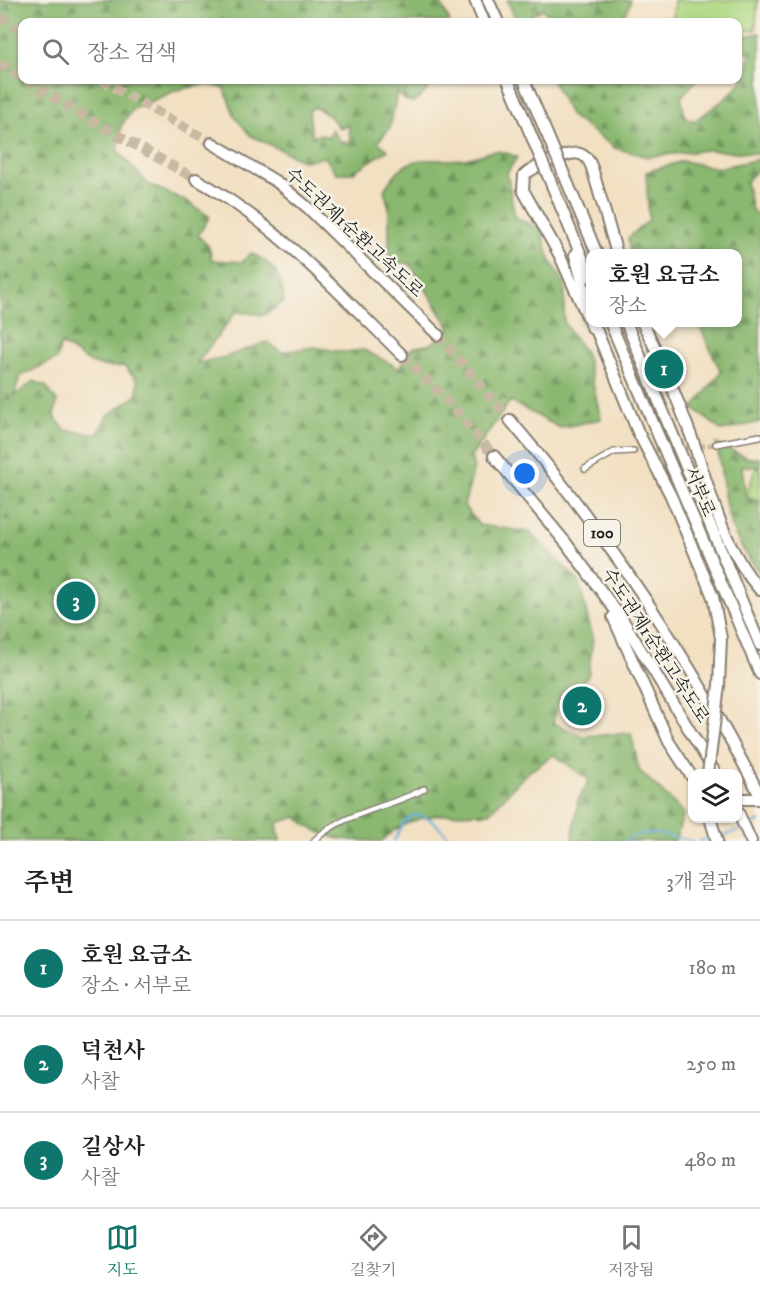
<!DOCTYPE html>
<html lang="ko">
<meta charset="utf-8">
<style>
:root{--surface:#fff;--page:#f2f2f2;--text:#222;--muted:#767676;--line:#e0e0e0;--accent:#0f766e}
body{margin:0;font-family:"IM FELL DW Pica","Noto Serif KR",serif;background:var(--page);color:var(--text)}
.controls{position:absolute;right:18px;bottom:18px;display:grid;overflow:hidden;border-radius:12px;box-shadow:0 2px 4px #0004}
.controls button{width:54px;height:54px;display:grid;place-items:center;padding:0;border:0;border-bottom:2px solid var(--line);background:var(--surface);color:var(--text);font:30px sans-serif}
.you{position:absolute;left:525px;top:474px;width:21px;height:21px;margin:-15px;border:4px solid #fff;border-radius:50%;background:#1a73e8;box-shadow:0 0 0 9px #1a73e833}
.badge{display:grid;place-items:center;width:39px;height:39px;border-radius:50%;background:var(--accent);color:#fff;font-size:20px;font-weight:700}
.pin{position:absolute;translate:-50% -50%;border:3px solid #fff;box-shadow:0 2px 6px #0006}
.popup{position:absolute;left:586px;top:249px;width:156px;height:78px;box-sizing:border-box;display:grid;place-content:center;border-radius:12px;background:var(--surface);filter:drop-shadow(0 2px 4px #0005);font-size:20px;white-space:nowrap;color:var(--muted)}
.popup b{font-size:22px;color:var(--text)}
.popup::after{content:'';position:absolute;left:50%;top:100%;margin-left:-12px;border:12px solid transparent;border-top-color:var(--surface)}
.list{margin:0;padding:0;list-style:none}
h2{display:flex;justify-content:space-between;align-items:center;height:78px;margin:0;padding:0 24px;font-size:26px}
h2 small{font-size:20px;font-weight:400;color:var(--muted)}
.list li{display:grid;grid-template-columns:39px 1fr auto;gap:18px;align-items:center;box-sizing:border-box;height:96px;padding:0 24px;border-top:2px solid var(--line)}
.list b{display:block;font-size:22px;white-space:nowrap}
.list p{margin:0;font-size:20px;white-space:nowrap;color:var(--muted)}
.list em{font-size:20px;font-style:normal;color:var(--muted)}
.icon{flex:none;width:33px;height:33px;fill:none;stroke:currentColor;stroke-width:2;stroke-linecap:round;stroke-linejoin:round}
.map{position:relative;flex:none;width:760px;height:841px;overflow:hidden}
.search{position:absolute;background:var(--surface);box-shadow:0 2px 4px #0004;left:18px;right:18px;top:18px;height:66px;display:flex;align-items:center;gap:15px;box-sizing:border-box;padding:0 21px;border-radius:12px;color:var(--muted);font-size:22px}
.sheet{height:366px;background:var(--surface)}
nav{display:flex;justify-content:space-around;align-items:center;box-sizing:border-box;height:84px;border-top:2px solid var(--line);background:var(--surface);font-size:16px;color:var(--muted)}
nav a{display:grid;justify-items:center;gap:3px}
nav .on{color:var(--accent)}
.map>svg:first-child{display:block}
.forest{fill:url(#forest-firs);stroke:#536a46;stroke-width:1.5;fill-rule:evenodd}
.pitch{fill:#add782;stroke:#647a4f;stroke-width:1.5}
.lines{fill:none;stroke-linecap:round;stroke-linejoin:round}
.stream{stroke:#65addc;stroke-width:2}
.street-tunnel{stroke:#c7b9a2;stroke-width:5;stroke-dasharray:5 2.5;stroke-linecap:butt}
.highway-tunnel{stroke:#c7b9a2;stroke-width:10;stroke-dasharray:10 5;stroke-linecap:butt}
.street-casing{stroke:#877e70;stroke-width:8}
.highway-casing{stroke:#877e70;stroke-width:14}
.street{stroke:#fff;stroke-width:5}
.highway{stroke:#fff;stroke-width:10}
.highway-bridge-casing{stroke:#877e70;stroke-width:14;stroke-linecap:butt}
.highway-bridge{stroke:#fff;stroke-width:10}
.labels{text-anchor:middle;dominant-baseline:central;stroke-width:5;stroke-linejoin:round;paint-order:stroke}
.shield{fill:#f7f3e8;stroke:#5e5c59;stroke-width:1.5}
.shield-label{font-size:16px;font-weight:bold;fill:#1c1c1c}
.street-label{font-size:18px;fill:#1c1c1c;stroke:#f7f3e8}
</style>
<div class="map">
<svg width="760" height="841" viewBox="0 0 760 841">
<defs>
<pattern id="forest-firs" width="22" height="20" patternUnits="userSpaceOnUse" patternTransform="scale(1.5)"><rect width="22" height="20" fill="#8ab870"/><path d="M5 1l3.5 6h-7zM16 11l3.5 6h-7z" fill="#70955b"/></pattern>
</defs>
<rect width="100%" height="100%" fill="#f7f3e8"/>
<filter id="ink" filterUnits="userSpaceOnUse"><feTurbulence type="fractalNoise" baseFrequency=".0167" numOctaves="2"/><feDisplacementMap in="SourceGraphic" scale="12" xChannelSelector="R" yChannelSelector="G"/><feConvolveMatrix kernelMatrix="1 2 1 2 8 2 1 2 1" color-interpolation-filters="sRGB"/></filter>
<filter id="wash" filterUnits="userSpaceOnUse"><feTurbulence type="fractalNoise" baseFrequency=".008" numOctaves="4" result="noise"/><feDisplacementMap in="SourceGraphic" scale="24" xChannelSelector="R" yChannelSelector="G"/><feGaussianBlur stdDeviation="1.35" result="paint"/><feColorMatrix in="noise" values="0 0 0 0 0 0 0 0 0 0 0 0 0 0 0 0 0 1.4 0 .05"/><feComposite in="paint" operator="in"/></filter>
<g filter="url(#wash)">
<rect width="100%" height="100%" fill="#f2e0c3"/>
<path class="forest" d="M 0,0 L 439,0 L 450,22 L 22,22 L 22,80 L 432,80 L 424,94 L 413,102 L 405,100 L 397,92 L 390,128 L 378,142 L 388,150 L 352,173 L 336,173 L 325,157 L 304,161 L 251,136 L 235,117 L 224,88 L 206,84 L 177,90 L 133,109 L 121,126 L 118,151 L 148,184 L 188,202 L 210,217 L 198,235 L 209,247 L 212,260 L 242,262 L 251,253 C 275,265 281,274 284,302 L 264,315 L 236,312 L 197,363 L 225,357 L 267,342 L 282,352 L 315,347 L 342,352 L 364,350 L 399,368 L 412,348 L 431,344 L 450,328 L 410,264 L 389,262 L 389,208 L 384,190 C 408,149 425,163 464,159 C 492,156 484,144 517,157 L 507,173 L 515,217 L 541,229 L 550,260 L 565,284 L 564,323 L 586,354 L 601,419 L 560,428 L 510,401 L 471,457 L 474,468 L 464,506 L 479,525 L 530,532 L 579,582 L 593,639 L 588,677 L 561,693 L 553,723 L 582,736 L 631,733 L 639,770 L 684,813 L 675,841 L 572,841 L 578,800 L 589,780 L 554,755 L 526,774 L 489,813 C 451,814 410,811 382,841 C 347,841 324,841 296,817 L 277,823 L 280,841 L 0,841 ZM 315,107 L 330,116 L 339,128 L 348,125 L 351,144 L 340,141 L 332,129 L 328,137 L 321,134 L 312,137 L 309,111 ZM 61,344 C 90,360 87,369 124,366 L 138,381 L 137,395 L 107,416 L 97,434 L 65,430 L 54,416 L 57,402 L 46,386 L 34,381 L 14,396 L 20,376 L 57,359 Z
M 507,0 L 630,0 C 630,10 623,18 615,22 L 556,22 L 542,9 L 532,15 L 532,22 L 517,22 Z
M 760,33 L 760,154 L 707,150 L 648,157 L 615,148 L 571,116 L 552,80 L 697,80 L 681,97 L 685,117 L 694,121 C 718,104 753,85 749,52 L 738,51 L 738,37 Z
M 760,159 L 760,167 L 746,182 L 752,210 L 760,216 L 760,422 L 722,431 L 693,408 L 721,372 L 698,323 L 738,322 L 738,254 L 630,253 L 628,238 L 649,220 L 646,172 L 683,161 L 718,168 Z
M 716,444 L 749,458 L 760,458 L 760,467 L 742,466 L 746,497 L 760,504 L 760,573 C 746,557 731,531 727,510 C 722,488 722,466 716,444 Z"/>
<path class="pitch" d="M 674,0 L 758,0 L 755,30 L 738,31 L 738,22 L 673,22 Z
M 756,467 L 760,469 L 760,502 L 746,497 Z"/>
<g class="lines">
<path class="stream" d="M 748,827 L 760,821
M 720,837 L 742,829
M 394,841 L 403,824 L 413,815 C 431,814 440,829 452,840 L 485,841
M 625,841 C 645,825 670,838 693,841
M 699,841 L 711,839"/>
</g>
</g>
<g filter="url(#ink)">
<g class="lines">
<path class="street-tunnel" d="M 633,451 L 679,449 L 716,444"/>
<path class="highway-tunnel" d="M 0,17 L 22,31
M 0,63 L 22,78
M 26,80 L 92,121 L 196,179
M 101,80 L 212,143
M 438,335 L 510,420
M 402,355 L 442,395 L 494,456"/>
<g class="street-casing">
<path id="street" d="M 716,444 L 760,436
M 585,469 L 614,452 L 633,451
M 314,841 C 339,814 391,807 424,789"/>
</g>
<g class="highway-casing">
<path id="highway" d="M 475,0 L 484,22
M 488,0 L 498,22
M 212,143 L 277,182 L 307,207 L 438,335
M 563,172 L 597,254
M 549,178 L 590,277
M 196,179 C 275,223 338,292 402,355
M 575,255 L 589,307
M 593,322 L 638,432 L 671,496 L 713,597 L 721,638 L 719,685
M 610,322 L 760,674
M 626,322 L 760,645
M 642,322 C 660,355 680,406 693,441 C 711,493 723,548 760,590
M 593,329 L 559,254 L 523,190 L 524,175 C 532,168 570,150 580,154 C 587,156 590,162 592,168 L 617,254
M 510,420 C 608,536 692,660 760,796
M 494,456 L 566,543 L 624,622 L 716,774
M 613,617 L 669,742 L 692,777
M 738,799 L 760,799
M 738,812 L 751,841
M 710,818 L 717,841"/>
</g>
<use href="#street" class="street"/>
<use href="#highway" class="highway"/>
<g class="highway-bridge-casing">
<path id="highway-bridge" d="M 508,80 L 549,178
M 524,80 L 563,172
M 708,774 L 719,685"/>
</g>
<use href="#highway-bridge" class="highway-bridge"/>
</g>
</g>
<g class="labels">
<rect class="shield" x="584" y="520" width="36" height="26" rx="4.5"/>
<g class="shield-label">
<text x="602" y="533">100</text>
</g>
<g class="street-label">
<text transform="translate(354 233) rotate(43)">수도권제1순환고속도로</text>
<text transform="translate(699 492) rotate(67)">서부로</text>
<text transform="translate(655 646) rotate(57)">수도권제1순환고속도로</text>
</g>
</g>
</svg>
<div class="controls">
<button><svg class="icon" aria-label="layers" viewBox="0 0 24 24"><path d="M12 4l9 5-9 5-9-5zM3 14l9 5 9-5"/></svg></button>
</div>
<div class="you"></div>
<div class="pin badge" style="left:664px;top:369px">1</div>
<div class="popup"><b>호원 요금소</b>장소</div>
<div class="pin badge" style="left:582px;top:706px">2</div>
<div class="pin badge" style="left:76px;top:601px">3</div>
<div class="search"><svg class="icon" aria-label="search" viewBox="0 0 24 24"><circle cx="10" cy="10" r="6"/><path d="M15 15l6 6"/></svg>장소 검색</div>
</div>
<section class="sheet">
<h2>주변<small>3개 결과</small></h2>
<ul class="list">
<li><span class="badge">1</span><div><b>호원 요금소</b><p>장소 · 서부로</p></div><em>180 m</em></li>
<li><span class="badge">2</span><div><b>덕천사</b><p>사찰</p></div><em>250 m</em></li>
<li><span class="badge">3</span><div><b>길상사</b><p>사찰</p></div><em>480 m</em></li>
</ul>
</section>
<nav>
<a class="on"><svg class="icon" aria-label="map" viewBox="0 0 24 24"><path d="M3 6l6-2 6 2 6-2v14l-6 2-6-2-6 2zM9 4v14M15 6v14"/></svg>지도</a>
<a><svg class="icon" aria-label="directions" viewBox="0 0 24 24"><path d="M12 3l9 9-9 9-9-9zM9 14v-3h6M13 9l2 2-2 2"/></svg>길찾기</a>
<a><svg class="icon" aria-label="saved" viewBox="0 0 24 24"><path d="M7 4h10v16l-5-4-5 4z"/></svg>저장됨</a>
</nav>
